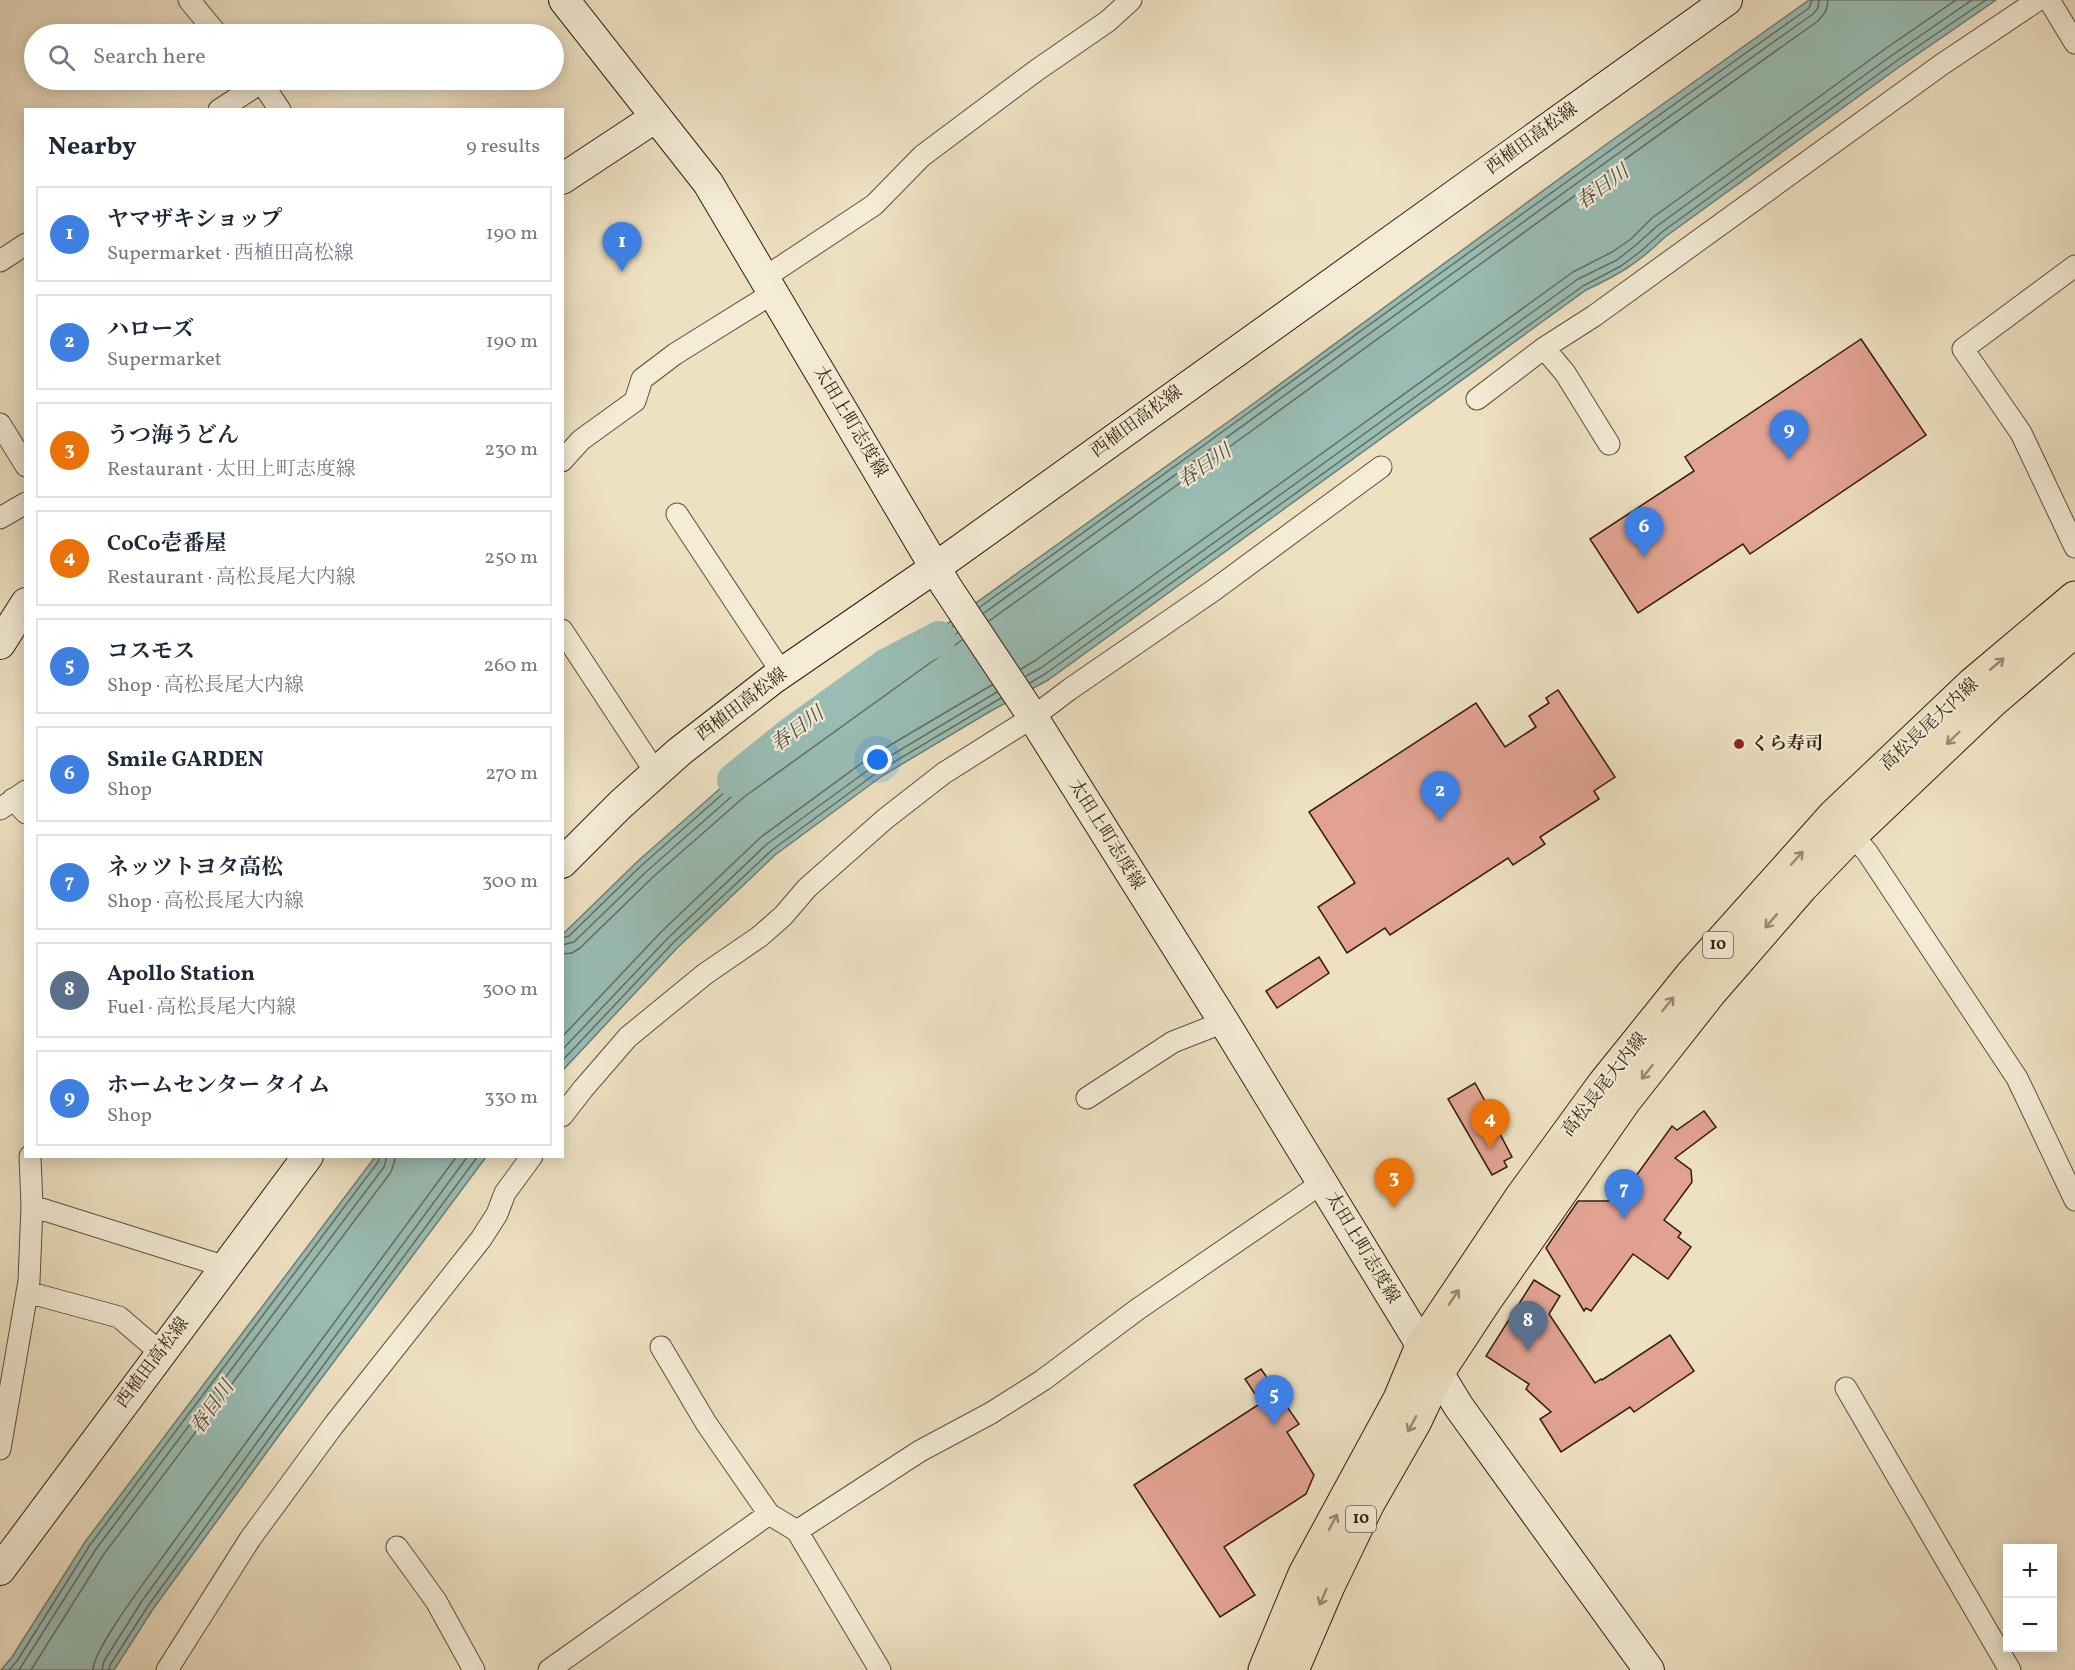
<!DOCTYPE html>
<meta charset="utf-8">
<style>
:root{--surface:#fff;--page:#f2f2f3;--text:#1f2937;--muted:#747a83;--line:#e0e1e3;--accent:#8f2418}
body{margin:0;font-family:Vollkorn,"Noto Serif JP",serif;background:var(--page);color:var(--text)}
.controls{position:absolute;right:18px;bottom:18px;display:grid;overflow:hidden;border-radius:0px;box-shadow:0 3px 15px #0003}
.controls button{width:54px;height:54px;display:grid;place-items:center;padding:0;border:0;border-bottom:2px solid var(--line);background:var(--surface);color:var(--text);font:30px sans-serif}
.you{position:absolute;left:878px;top:760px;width:21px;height:21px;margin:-15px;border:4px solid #fff;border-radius:50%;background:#1a73e8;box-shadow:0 0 0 9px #1a73e833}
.badge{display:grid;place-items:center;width:39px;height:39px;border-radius:50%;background:var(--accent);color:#fff;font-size:20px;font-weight:700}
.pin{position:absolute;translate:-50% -50px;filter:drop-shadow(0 2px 3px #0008)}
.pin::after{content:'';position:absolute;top:32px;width:21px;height:18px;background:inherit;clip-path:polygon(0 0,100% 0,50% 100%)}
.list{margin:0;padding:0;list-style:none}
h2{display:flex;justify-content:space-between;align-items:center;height:78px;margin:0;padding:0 24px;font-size:26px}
h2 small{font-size:20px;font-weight:400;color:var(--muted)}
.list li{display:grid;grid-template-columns:39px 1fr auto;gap:18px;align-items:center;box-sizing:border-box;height:96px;margin:0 12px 12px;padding:0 12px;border:2px solid var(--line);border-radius:0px}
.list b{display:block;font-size:22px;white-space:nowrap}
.list p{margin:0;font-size:20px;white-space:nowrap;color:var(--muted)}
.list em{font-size:20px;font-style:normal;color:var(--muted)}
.icon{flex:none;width:33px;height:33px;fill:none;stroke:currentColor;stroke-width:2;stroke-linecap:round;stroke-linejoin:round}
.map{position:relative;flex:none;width:2075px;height:1670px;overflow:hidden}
.search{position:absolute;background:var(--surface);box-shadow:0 3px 15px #0003;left:24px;top:24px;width:540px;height:66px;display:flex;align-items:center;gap:15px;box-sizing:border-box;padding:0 21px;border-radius:33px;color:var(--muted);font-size:22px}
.panel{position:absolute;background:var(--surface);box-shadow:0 3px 15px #0003;left:24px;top:108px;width:540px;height:1050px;border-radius:0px}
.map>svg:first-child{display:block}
.water{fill:#99bdb4;stroke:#717d72;stroke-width:1.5}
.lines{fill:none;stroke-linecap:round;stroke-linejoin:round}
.shore{stroke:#666c61;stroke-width:1.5}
.river{stroke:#99bdb4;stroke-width:34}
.building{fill:#e1a292;stroke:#341c0e;stroke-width:1.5}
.street-casing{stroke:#624d3b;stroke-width:23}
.secondary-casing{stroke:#341c0e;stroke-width:32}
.primary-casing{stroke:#341c0e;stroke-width:35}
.street{stroke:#f4ecd7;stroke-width:21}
.secondary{stroke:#f4ecd7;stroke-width:30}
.primary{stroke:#eee1c2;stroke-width:33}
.oneway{stroke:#9a8871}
.poi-dot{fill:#8f2418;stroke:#f4ecd7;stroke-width:2}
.labels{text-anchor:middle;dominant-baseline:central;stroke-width:4.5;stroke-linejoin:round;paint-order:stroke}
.shield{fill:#f4ecd7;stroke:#6e5a4a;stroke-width:1.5}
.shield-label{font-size:16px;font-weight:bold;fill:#341c0e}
.street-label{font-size:18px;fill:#341c0e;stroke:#f4ecd7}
.poi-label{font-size:18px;font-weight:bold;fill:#341c0e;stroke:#f4ecd7;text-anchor:start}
.water-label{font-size:20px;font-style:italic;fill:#524c40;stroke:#f4ecd7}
</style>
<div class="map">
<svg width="2075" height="1670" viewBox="0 0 2075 1670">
<rect width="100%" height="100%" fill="#eee1c2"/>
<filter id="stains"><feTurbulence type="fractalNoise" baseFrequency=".00333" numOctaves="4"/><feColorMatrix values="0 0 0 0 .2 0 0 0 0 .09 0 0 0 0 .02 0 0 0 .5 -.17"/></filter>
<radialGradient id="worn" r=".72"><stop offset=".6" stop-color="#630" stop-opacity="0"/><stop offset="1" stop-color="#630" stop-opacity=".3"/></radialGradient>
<path class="water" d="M 1809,0 L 1996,0 L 1899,67 L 1665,237 C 1638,263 1620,274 1586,290 L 1048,680 L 989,712 L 882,776 L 775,855 L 677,948 L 563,1070 L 563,934 L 638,861 L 731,779 L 1257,401 L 1604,146 Z
M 375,1157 L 486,1157 L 277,1438 L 153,1609 L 114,1670 L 1,1670 L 12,1657 L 85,1542 Z"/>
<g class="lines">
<path class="shore" d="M 980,607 C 1257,408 1531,205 1809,8 L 1812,0
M 984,613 C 1261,414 1535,211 1813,14 L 1818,8 L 1819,0
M 989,621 C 1266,422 1540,218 1818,21 L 1826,11 L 1828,0
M 1021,669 L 1036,660 L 1573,272 L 1612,252 L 1631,239 L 1652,218 L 1885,49 L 1956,0
M 1026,676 L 1041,668 L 1578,279 L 1617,260 L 1636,245 L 1657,226 L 1891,56 L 1972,0
M 1030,683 L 1045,674 L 1583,286 L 1621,266 L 1641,251 L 1662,232 L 1895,62 L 1986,0
M 562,938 L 569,936 L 642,865 L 734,784 L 953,626
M 562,945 L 574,942 L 647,871 L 739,790 L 957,633
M 562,954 L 572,953 L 580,948 L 653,877 L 744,797 L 962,640
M 562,1037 L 661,932 L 761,837 L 870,757 L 992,685
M 562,1050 L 668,938 L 767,844 L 875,765 L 997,692
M 562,1061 L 673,943 L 772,850 L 879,771 L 1001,698
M 9,1670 L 17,1661 L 90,1545 L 378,1162 L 380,1156
M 19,1670 L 96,1549 L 384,1167 L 387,1156
M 31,1670 L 104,1554 L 391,1172 L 396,1156
M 93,1670 C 93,1648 156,1567 172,1544 C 266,1414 362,1286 457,1156
M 102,1670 L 104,1661 L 142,1601 L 266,1430 L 468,1156
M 109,1670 L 110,1665 L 148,1606 L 272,1435 L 478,1156"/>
<path class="river" d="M 734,780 L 791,734 L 887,665 L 939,638"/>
</g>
<path class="building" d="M 1861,339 L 1926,435 L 1750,554 L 1743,544 L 1638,613 L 1590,539 L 1694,471 L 1685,457 Z
M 1558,690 L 1615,777 L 1594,791 L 1599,799 L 1540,837 L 1545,844 L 1513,865 L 1508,858 L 1390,935 L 1385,928 L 1347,953 L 1318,907 L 1355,883 L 1309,812 L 1476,703 L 1505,747 L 1536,727 L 1529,716 L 1549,703 L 1546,698 Z
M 1319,957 L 1329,973 L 1277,1008 L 1266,991 Z
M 1475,1083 L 1490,1110 L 1488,1111 L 1512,1157 L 1504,1161 L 1507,1167 L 1492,1175 L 1448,1099 Z
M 1704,1111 L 1716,1127 L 1675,1158 L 1691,1170 L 1692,1182 L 1664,1220 L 1681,1233 L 1678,1237 L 1691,1247 L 1668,1279 L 1633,1254 L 1591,1311 L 1586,1308 L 1584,1311 L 1546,1248 L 1578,1201 L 1618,1201 L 1672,1126 L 1677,1130 Z
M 1534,1280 L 1560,1296 L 1549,1314 L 1595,1383 L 1601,1379 L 1602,1380 L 1670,1335 L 1694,1371 L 1634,1412 L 1630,1407 L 1561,1452 L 1540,1419 L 1551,1412 L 1526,1389 L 1529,1384 L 1486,1356 Z
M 1261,1369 L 1299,1424 L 1287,1432 L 1314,1475 L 1306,1494 L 1224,1547 L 1255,1595 L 1220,1617 L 1134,1485 L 1261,1403 L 1245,1379 Z"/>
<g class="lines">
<g class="street-casing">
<path id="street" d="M 189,0 L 217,34
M 2049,0 L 2075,43
M 260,80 L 280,110
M 219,110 L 262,82
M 0,261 L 26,244
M 2075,266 L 1963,349 L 2021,433 L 2075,547
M 764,278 L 874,205 L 922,156 L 1037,70 L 1108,21 L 1131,0
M 1544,348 L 1565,373 L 1609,444
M 1477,399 L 1544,348 L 1594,316 L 1941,65 L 2038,0
M 0,424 L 26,466
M 562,461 L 581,440 L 635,401 L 642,379 L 675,354 L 773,293
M 677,514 L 782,673
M 0,518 L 26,503
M 562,630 L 656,773
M 13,799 L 26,813
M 0,809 L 26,791
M 1844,826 L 1867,852 L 2017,1078 L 2075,1200
M 1087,1098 L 1173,1042 L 1224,1022
M 562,1116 L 583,1089 L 628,1037 L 705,974 L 759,937 L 783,916 L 807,888 L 885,819 L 944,773 L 1033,717 L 1070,689 L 1214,590 L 1381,467
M 32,1206 L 226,1267
M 27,1292 L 119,1317 L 161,1353
M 661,1347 L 706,1423 L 769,1514
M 1846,1388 L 2010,1670
M 0,1449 L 29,1281 L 32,1206 L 30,1156
M 397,1547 L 436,1601 L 474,1670
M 167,1670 L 250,1539 L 333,1426 L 481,1239 L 497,1214 L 505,1193 L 532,1156
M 549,1670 L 769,1514 L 797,1531
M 880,1670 L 797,1531 L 920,1451 L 991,1413 L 1043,1380 L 1138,1309 L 1322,1183"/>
</g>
<g class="secondary-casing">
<path id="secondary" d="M 564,0 L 708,183 L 946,586 L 1027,708 L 1224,1022 L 1459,1407 L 1649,1670
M 562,179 L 656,117
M 0,644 L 26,603
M 562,863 L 620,805 L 679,752 L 773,679 L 936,567 L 1727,0
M 0,1570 L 308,1156"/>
</g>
<g class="primary-casing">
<path id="primary" d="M 1265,1670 L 1305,1574 L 1400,1399 L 1422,1346 L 1521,1198 L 1604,1084 L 1691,976 L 1834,816 L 1973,684 L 2075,598
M 1292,1670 L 1328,1586 L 1368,1503 L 1415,1421 L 1438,1372 L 1486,1299 L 1624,1101 L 1710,992 L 1802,886 L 1851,835 L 1991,702 L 2075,630"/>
</g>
<use href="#street" class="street"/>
<use href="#secondary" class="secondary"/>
<use href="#primary" class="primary"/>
</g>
<defs><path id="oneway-shaft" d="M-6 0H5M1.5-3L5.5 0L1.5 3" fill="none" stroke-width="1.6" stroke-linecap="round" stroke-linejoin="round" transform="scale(1.5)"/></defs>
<g class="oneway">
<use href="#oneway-shaft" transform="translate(1997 664) rotate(-40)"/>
<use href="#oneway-shaft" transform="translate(1953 738) rotate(136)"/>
<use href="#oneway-shaft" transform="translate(1797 858) rotate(-48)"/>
<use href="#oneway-shaft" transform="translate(1771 921) rotate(131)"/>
<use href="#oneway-shaft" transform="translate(1668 1004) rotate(-51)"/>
<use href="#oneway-shaft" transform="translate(1647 1072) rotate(128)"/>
<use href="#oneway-shaft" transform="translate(1454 1297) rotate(-56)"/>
<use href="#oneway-shaft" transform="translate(1412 1424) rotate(118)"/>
<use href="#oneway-shaft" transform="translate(1333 1522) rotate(-62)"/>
<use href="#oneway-shaft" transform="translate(1323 1597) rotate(113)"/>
</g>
<circle class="poi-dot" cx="1739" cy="744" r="6"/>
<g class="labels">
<g class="shield">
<rect x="1703" y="932" width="30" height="26" rx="4.5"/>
<rect x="1346" y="1506" width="30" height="26" rx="4.5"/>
</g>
<g class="shield-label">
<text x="1718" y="945">10</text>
<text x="1361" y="1519">10</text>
</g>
<g class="street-label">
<text transform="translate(1532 139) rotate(-36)">西植田高松線</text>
<text transform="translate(850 422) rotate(59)">太田上町志度線</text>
<text transform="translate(1137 422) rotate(-36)">西植田高松線</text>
<text transform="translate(742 705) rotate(-37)">西植田高松線</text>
<text transform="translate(1930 725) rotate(-43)">高松長尾大内線</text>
<text transform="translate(1106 835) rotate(58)">太田上町志度線</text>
<text transform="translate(1605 1085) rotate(-52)">高松長尾大内線</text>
<text transform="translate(1362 1248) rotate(59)">太田上町志度線</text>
<text transform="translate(153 1363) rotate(-53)">西植田高松線</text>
</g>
<g class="poi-label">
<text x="1751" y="744">くら寿司</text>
</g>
<g class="water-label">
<text transform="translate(1603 188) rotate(-36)">春日川</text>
<text transform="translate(1205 467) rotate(-34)">春日川</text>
<text transform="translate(798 730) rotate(-37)">春日川</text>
<text transform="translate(213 1408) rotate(-55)">春日川</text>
</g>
</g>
<rect width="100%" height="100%" filter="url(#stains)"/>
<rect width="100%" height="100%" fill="url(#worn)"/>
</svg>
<div class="controls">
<button>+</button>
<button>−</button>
</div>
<div class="you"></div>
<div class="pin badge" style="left:622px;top:272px;background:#3f7fe0">1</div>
<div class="pin badge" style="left:1440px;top:821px;background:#3f7fe0">2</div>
<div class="pin badge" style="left:1394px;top:1208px;background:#e8710a">3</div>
<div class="pin badge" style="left:1490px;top:1149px;background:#e8710a">4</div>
<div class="pin badge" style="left:1274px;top:1425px;background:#3f7fe0">5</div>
<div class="pin badge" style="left:1644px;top:557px;background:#3f7fe0">6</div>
<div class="pin badge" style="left:1624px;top:1219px;background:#3f7fe0">7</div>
<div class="pin badge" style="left:1528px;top:1351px;background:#5c6f8a">8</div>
<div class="pin badge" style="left:1789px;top:460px;background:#3f7fe0">9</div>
<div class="search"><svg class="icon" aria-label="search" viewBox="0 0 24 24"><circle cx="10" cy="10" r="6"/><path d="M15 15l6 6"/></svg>Search here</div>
<section class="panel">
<h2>Nearby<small>9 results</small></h2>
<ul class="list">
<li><span class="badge" style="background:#3f7fe0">1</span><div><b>ヤマザキショップ</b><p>Supermarket · 西植田高松線</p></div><em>190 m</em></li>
<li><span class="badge" style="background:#3f7fe0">2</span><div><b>ハローズ</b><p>Supermarket</p></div><em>190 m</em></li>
<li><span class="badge" style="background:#e8710a">3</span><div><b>うつ海うどん</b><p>Restaurant · 太田上町志度線</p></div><em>230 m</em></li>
<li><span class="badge" style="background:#e8710a">4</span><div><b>CoCo壱番屋</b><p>Restaurant · 高松長尾大内線</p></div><em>250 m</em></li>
<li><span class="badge" style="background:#3f7fe0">5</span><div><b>コスモス</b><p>Shop · 高松長尾大内線</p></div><em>260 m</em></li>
<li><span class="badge" style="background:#3f7fe0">6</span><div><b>Smile GARDEN</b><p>Shop</p></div><em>270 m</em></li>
<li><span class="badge" style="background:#3f7fe0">7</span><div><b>ネッツトヨタ高松</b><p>Shop · 高松長尾大内線</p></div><em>300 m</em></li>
<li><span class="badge" style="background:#5c6f8a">8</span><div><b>Apollo Station</b><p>Fuel · 高松長尾大内線</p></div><em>300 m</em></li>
<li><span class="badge" style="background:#3f7fe0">9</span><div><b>ホームセンター タイム</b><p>Shop</p></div><em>330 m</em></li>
</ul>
</section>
</div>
